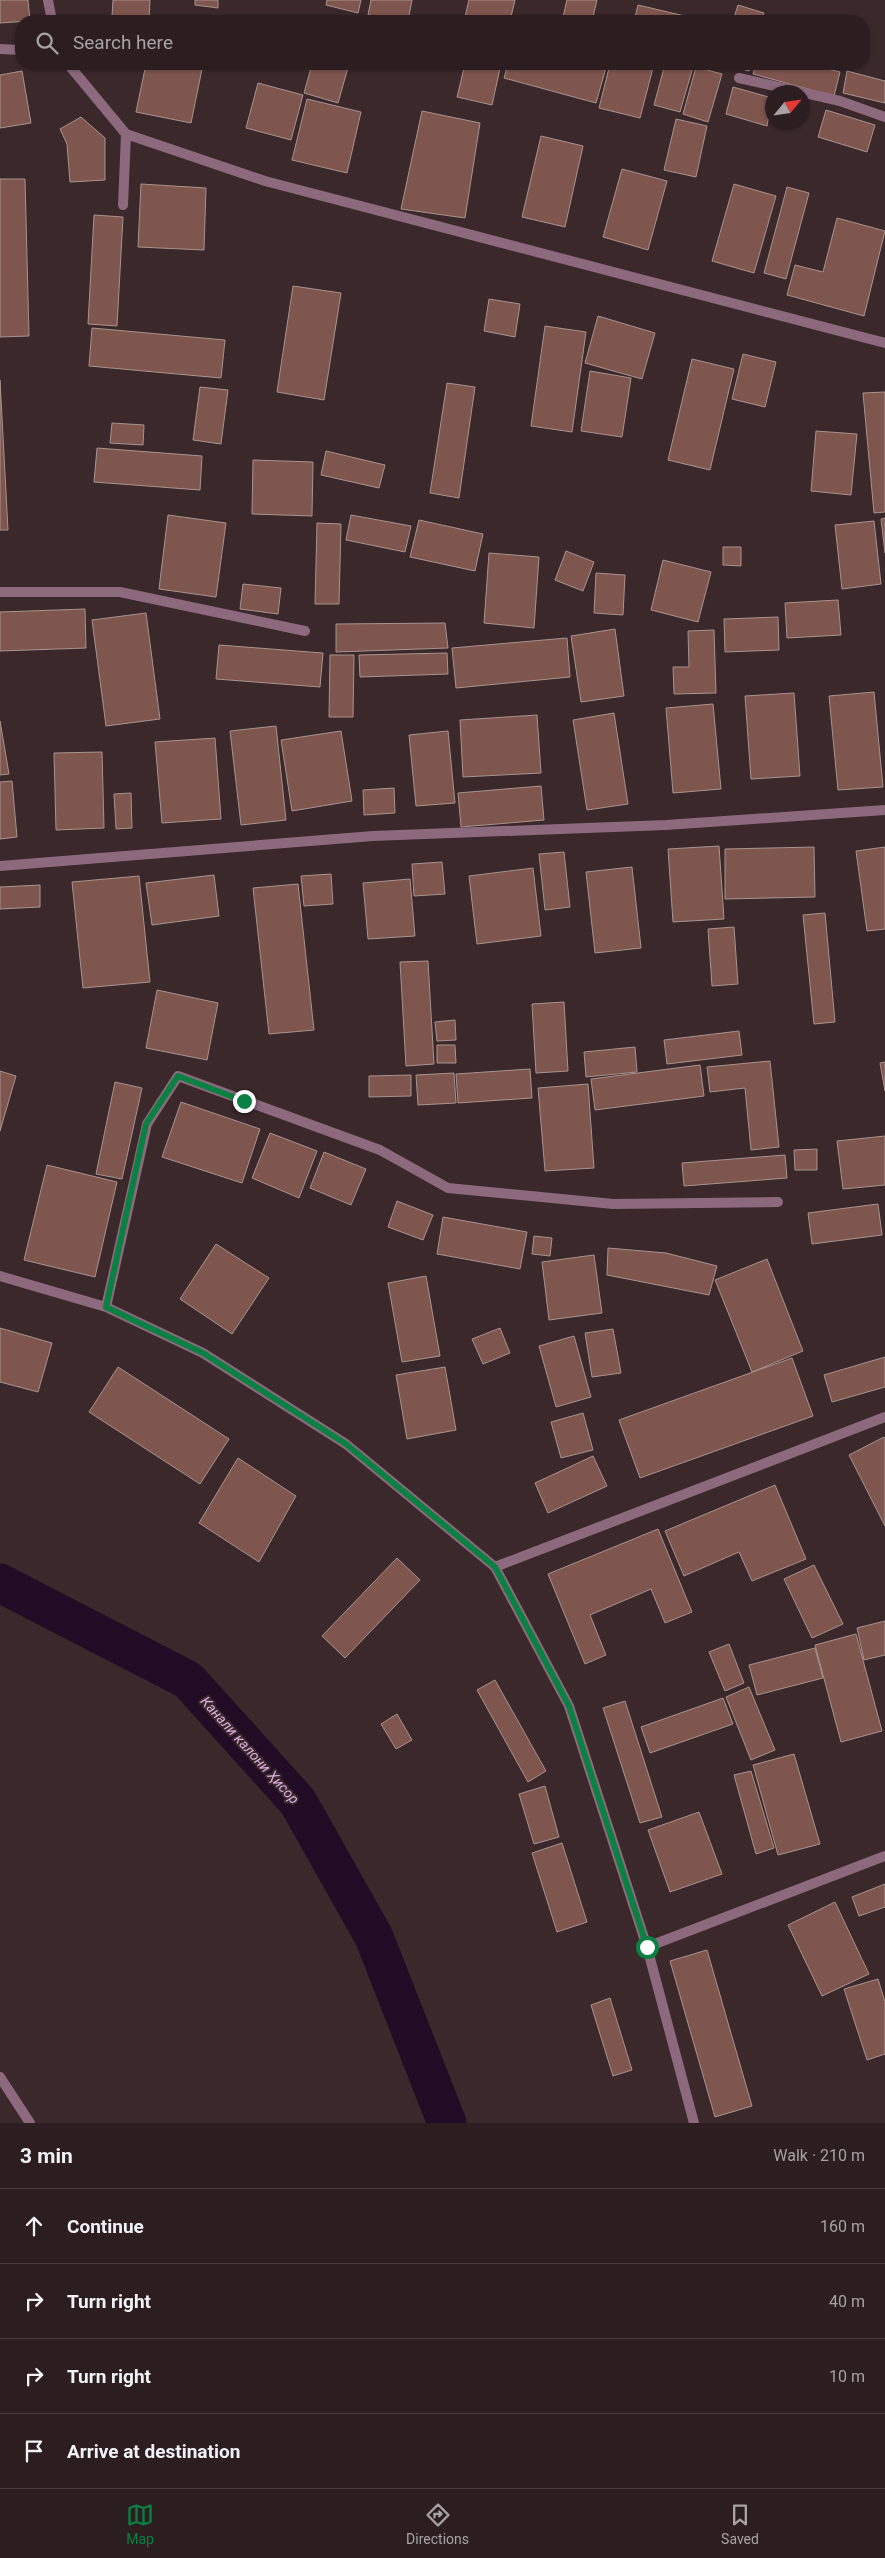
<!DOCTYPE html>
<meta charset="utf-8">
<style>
:root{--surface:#2c1e20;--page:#342729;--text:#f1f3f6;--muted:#a6a2a5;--line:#483c3e;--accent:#0b8043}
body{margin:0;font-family:Roboto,sans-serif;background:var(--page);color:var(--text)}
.compass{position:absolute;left:765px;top:85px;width:45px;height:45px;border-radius:50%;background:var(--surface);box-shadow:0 1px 4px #0004;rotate:61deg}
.stop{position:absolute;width:15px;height:15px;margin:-11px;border:4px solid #0b8043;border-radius:50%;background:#fff}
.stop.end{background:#0b8043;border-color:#fff;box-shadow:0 1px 5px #0008}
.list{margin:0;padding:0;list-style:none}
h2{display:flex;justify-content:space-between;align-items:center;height:65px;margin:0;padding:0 20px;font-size:21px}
h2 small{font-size:16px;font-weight:400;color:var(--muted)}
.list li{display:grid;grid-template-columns:32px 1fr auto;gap:15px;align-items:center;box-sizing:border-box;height:75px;padding:0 20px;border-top:1px solid var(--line)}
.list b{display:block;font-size:19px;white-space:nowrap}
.list em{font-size:16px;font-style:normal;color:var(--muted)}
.icon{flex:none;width:28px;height:28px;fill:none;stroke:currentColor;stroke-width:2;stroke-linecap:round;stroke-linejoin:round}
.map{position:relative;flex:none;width:885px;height:2123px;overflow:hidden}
.search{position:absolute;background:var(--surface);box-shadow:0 1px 4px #0004;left:15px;right:15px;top:15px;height:55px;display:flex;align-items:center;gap:12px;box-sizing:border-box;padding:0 18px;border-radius:20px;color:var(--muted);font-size:19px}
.sheet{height:365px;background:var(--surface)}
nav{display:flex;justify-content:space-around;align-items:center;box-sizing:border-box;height:70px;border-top:1px solid var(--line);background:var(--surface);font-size:14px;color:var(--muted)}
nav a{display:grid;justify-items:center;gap:2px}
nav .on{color:var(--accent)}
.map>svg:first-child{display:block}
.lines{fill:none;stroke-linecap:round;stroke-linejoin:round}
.canal{stroke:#220c25;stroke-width:39}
.building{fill:#7f564e;stroke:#a9938e}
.street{stroke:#8c697c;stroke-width:10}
.route{stroke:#0b8043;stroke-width:6}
.labels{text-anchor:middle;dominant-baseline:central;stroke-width:4;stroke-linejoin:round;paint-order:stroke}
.water-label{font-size:14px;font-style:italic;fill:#deb0e4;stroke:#3a282b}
</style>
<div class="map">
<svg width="885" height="2123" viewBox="0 0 885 2123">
<rect width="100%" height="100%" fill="#3a282b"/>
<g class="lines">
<path class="canal" d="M 0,1583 L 188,1680 L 298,1802 L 374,1937 L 447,2123"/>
</g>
<path class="building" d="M 0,0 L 28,0 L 30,21 L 0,23 Z
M 113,0 L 150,0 L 149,20 L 112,16 Z
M 195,0 L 218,0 L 218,8 L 195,5 Z
M 327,0 L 361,0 L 358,13 L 326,5 Z
M 371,0 L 412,0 L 408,21 L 368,15 Z
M 469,0 L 515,0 L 510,21 L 464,21 Z
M 567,0 L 597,0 L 592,21 L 562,21 Z
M 638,5 L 706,21 L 634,21 Z
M 738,5 L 764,13 L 762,21 L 733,21 Z
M 146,64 L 178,64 L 202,69 L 191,123 L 136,112 Z
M 312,64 L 349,64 L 338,103 L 304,93 Z
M 465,64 L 501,64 L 492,105 L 457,97 Z
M 508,64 L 607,64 L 596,103 L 504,78 Z
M 610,64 L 654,64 L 640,118 L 599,108 Z
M 665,64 L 680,64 L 693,67 L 680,112 L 654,105 Z
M 724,64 L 752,64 L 749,71 Z
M 756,64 L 808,64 L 840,72 L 834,96 L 753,74 Z
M 696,67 L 722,74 L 708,122 L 683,114 Z
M 22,71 L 31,123 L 0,128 L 0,75 Z
M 847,71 L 885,81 L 885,103 L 843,93 Z
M 258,83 L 303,95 L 291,140 L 246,128 Z
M 733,87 L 772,98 L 767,126 L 726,114 Z
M 307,99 L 361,112 L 347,173 L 292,160 Z
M 826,110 L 875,125 L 867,152 L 818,137 Z
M 422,111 L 480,123 L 465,218 L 401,209 Z
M 81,117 L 105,138 L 105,180 L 70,182 L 67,144 L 60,129 Z
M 676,119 L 707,126 L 696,177 L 664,170 Z
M 541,136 L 583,146 L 565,227 L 522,217 Z
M 622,169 L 667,181 L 648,250 L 603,237 Z
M 0,179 L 25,179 L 29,336 L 0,337 Z
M 141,184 L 206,188 L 204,250 L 138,247 Z
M 734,184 L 776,196 L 754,273 L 712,261 Z
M 787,187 L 809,193 L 786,279 L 764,273 Z
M 94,215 L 123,217 L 117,326 L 88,324 Z
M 837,218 L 885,231 L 864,316 L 787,295 L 795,265 L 823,272 Z
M 293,286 L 341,293 L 324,400 L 277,392 Z
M 489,299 L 520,304 L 515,337 L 484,331 Z
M 598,316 L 655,333 L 642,379 L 585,363 Z
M 545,326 L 586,332 L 572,432 L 531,426 Z
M 92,328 L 225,340 L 221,378 L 89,366 Z
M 743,354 L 776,362 L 765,407 L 732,399 Z
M 692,359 L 734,369 L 710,470 L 668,460 Z
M 590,371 L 631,378 L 622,437 L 581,431 Z
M 0,380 L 8,530 L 0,530 Z
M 447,383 L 475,387 L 459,498 L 430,493 Z
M 200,387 L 228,390 L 221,444 L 193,440 Z
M 885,392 L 885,512 L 874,513 L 863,393 Z
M 112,423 L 144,425 L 143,445 L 110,443 Z
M 816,431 L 857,434 L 851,495 L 811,491 Z
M 97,448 L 202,456 L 200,490 L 94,482 Z
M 326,451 L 385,465 L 379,488 L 321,475 Z
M 253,460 L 313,462 L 312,516 L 252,514 Z
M 168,515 L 226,523 L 216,597 L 159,589 Z
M 351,515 L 411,526 L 405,552 L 346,540 Z
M 885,518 L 885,553 L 881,519 Z
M 419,520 L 483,534 L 475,571 L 410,557 Z
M 874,521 L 881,584 L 842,589 L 835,525 Z
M 317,523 L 341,524 L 339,604 L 315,604 Z
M 723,547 L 741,547 L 741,566 L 723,565 Z
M 566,551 L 594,562 L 583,591 L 555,580 Z
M 489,553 L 539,557 L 534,628 L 484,623 Z
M 663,560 L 711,572 L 698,622 L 651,610 Z
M 596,573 L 625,575 L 623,615 L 594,613 Z
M 243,584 L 281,588 L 278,614 L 240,609 Z
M 838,600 L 841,635 L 787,638 L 785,603 Z
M 85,609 L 86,648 L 0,651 L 0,612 Z
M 146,613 L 160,719 L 106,726 L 92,620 Z
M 778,617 L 779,650 L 725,652 L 724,619 Z
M 445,623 L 448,648 L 336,652 L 336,624 Z
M 615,629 L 624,696 L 581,702 L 571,636 Z
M 714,630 L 716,693 L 674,694 L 673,667 L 689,667 L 688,631 Z
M 567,638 L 570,677 L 456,688 L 452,648 Z
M 219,645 L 323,653 L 320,687 L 216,679 Z
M 447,653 L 448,674 L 360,677 L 359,655 Z
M 330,655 L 354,655 L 353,717 L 329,717 Z
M 874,692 L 883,787 L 838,790 L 829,696 Z
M 794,693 L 800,776 L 751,779 L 745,696 Z
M 713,704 L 721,789 L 673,793 L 666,708 Z
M 614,713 L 628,804 L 587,810 L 573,720 Z
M 537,715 L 541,773 L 463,777 L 460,720 Z
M 0,721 L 9,774 L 0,775 Z
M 276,726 L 286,820 L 241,825 L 230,731 Z
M 341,731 L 352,801 L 292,811 L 281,740 Z
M 448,731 L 455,803 L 416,806 L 409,735 Z
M 215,738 L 221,819 L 162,823 L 155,742 Z
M 102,752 L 104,828 L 56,830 L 54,753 Z
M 12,781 L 17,837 L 0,839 L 0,782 Z
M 541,786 L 544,820 L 461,827 L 458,793 Z
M 394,788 L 395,813 L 364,815 L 363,790 Z
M 131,793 L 132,828 L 116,829 L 114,794 Z
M 719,846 L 724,919 L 673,922 L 668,849 Z
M 814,847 L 815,897 L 725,899 L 725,849 Z
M 885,847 L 885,929 L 867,931 L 856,851 Z
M 564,852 L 570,907 L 545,910 L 539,854 Z
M 442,862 L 445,894 L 414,896 L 412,864 Z
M 632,867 L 641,948 L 595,953 L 586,872 Z
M 533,868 L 541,936 L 477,944 L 469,876 Z
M 331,874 L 333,904 L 304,906 L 301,876 Z
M 214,875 L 219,916 L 152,925 L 146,883 Z
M 139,876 L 150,982 L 83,988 L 72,882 Z
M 410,879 L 415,936 L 368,939 L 363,883 Z
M 298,884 L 314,1030 L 269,1034 L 253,888 Z
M 40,885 L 40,907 L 0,909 L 0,887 Z
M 825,913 L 835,1022 L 814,1024 L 803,915 Z
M 734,927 L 738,984 L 712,986 L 708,929 Z
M 428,961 L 434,1064 L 406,1066 L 400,962 Z
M 157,990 L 218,1003 L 207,1060 L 146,1048 Z
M 564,1002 L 568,1071 L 536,1073 L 532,1004 Z
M 455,1020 L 456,1040 L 437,1041 L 435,1022 Z
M 739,1031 L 742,1055 L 667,1064 L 664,1040 Z
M 437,1045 L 455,1045 L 456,1063 L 437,1063 Z
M 635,1047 L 637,1072 L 586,1077 L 584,1052 Z
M 770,1061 L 779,1147 L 751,1150 L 745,1088 L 710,1092 L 707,1067 Z
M 885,1062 L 885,1091 L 880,1063 Z
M 700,1065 L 704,1096 L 595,1110 L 591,1079 Z
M 530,1069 L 532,1098 L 458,1103 L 456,1074 Z
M 0,1071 L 16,1076 L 0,1131 Z
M 454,1073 L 456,1103 L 418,1105 L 416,1075 Z
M 411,1075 L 411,1096 L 369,1097 L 369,1076 Z
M 115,1082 L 142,1088 L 122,1179 L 96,1174 Z
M 588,1084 L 594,1168 L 545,1171 L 538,1088 Z
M 181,1102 L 260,1129 L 242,1183 L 162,1157 Z
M 270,1133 L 317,1151 L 299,1198 L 252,1178 Z
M 885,1136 L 885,1185 L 843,1189 L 837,1141 Z
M 817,1149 L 817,1170 L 795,1170 L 794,1150 Z
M 324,1152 L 366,1169 L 351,1205 L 310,1188 Z
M 785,1155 L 787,1178 L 684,1186 L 682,1163 Z
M 47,1165 L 117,1182 L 95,1277 L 24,1260 Z
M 397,1201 L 433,1215 L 423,1240 L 388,1227 Z
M 878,1204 L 882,1235 L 812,1244 L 808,1213 Z
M 443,1217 L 527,1232 L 520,1269 L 437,1254 Z
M 534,1236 L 552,1238 L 550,1256 L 532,1254 Z
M 216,1244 L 269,1278 L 232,1334 L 180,1299 Z
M 608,1248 L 666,1253 L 717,1266 L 709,1295 L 607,1275 Z
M 594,1255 L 602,1313 L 549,1320 L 542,1262 Z
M 767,1259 L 803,1351 L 752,1372 L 715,1280 Z
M 426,1276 L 440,1356 L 402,1362 L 388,1283 Z
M 0,1328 L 52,1343 L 38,1392 L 0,1382 Z
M 500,1328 L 510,1353 L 483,1364 L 472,1339 Z
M 613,1329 L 621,1373 L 592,1377 L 585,1333 Z
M 574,1336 L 591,1397 L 556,1407 L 539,1346 Z
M 885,1357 L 885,1387 L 832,1402 L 824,1375 Z
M 792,1358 L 813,1416 L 640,1478 L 619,1420 Z
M 118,1367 L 229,1439 L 200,1484 L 89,1412 Z
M 445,1367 L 456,1430 L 407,1439 L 396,1375 Z
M 583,1413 L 593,1450 L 561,1458 L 551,1422 Z
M 884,1437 L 885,1439 L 885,1526 L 849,1455 Z
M 593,1456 L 607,1486 L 548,1513 L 535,1483 Z
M 238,1458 L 296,1496 L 259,1562 L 199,1523 Z
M 775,1485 L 806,1559 L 752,1581 L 739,1552 L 684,1576 L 665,1531 Z
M 658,1529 L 692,1612 L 665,1623 L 651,1589 L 590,1615 L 606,1655 L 585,1664 L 548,1574 Z
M 397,1558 L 420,1580 L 345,1658 L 322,1636 Z
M 814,1565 L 843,1624 L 812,1638 L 784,1579 Z
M 885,1621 L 885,1655 L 864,1660 L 857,1628 Z
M 856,1634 L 882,1731 L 841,1742 L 815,1645 Z
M 729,1644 L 744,1683 L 725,1691 L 709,1652 Z
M 815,1648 L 823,1678 L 757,1695 L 749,1665 Z
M 495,1680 L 546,1771 L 528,1782 L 477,1690 Z
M 749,1687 L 775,1750 L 751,1760 L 726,1697 Z
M 723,1698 L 733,1724 L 650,1753 L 641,1727 Z
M 625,1701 L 662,1817 L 640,1823 L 603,1708 Z
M 397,1714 L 412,1740 L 396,1749 L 381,1724 Z
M 794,1754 L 820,1844 L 778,1855 L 753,1765 Z
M 751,1771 L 774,1848 L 756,1854 L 734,1775 Z
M 545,1786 L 559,1837 L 534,1844 L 519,1794 Z
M 699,1812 L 722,1874 L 670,1892 L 648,1830 Z
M 562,1843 L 587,1922 L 557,1932 L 532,1853 Z
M 885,1884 L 885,1907 L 859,1916 L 852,1897 Z
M 835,1902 L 869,1974 L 822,1996 L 788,1925 Z
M 707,1950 L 752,2106 L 715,2117 L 670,1961 Z
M 878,1979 L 885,2002 L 885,2054 L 867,2060 L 844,1989 Z
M 610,1998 L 632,2070 L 613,2076 L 591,2005 Z"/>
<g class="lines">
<path class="street" d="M 48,0 L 52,21
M 0,49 L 21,50
M 68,64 L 126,134 L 265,181 L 885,343
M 739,78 L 840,101 L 885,117
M 123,205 L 126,134
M 0,592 L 120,592 L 305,631
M 0,866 L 373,836 L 666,825 L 885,810
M 0,1276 L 106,1307 L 203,1353 L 346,1444 L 495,1567 L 569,1706 L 647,1947 L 694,2123
M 106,1307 L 147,1124 L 178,1076 L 380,1150 L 448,1188 L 613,1204 L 778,1202
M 495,1567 L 885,1417
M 647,1947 L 885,1856
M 0,2077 L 30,2123"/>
</g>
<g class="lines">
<path class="route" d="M 244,1101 L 178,1076 L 146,1124 L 106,1307 L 203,1353 L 346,1444 L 495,1567 L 569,1706 L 647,1947"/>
</g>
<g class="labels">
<g class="water-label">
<text transform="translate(250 1750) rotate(48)">Канали калони Ҳисор</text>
</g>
</g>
</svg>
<svg class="compass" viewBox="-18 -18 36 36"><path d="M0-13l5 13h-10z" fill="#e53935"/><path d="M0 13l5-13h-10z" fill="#a6a2a5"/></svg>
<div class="stop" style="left:647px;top:1947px"></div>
<div class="stop end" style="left:244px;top:1101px"></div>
<div class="search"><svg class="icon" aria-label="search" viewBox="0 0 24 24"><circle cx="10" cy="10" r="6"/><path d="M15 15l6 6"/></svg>Search here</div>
</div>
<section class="sheet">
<h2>3 min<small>Walk · 210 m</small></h2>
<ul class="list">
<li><svg class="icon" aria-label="ahead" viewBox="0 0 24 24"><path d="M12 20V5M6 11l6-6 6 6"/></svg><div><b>Continue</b></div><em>160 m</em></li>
<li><svg class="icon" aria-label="right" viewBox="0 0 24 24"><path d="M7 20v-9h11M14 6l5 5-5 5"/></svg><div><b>Turn right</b></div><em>40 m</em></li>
<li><svg class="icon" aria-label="right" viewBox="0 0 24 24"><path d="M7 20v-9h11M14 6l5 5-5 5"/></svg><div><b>Turn right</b></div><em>10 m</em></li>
<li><svg class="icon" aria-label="arrive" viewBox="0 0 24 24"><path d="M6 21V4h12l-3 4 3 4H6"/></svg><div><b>Arrive at destination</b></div></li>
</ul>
</section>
<nav>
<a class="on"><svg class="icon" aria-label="map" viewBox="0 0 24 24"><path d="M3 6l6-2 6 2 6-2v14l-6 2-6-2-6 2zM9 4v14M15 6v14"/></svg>Map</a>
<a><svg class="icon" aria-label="directions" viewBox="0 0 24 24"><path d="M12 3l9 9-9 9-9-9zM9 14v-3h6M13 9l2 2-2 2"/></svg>Directions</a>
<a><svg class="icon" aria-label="saved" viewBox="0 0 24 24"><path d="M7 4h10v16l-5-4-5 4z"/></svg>Saved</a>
</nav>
